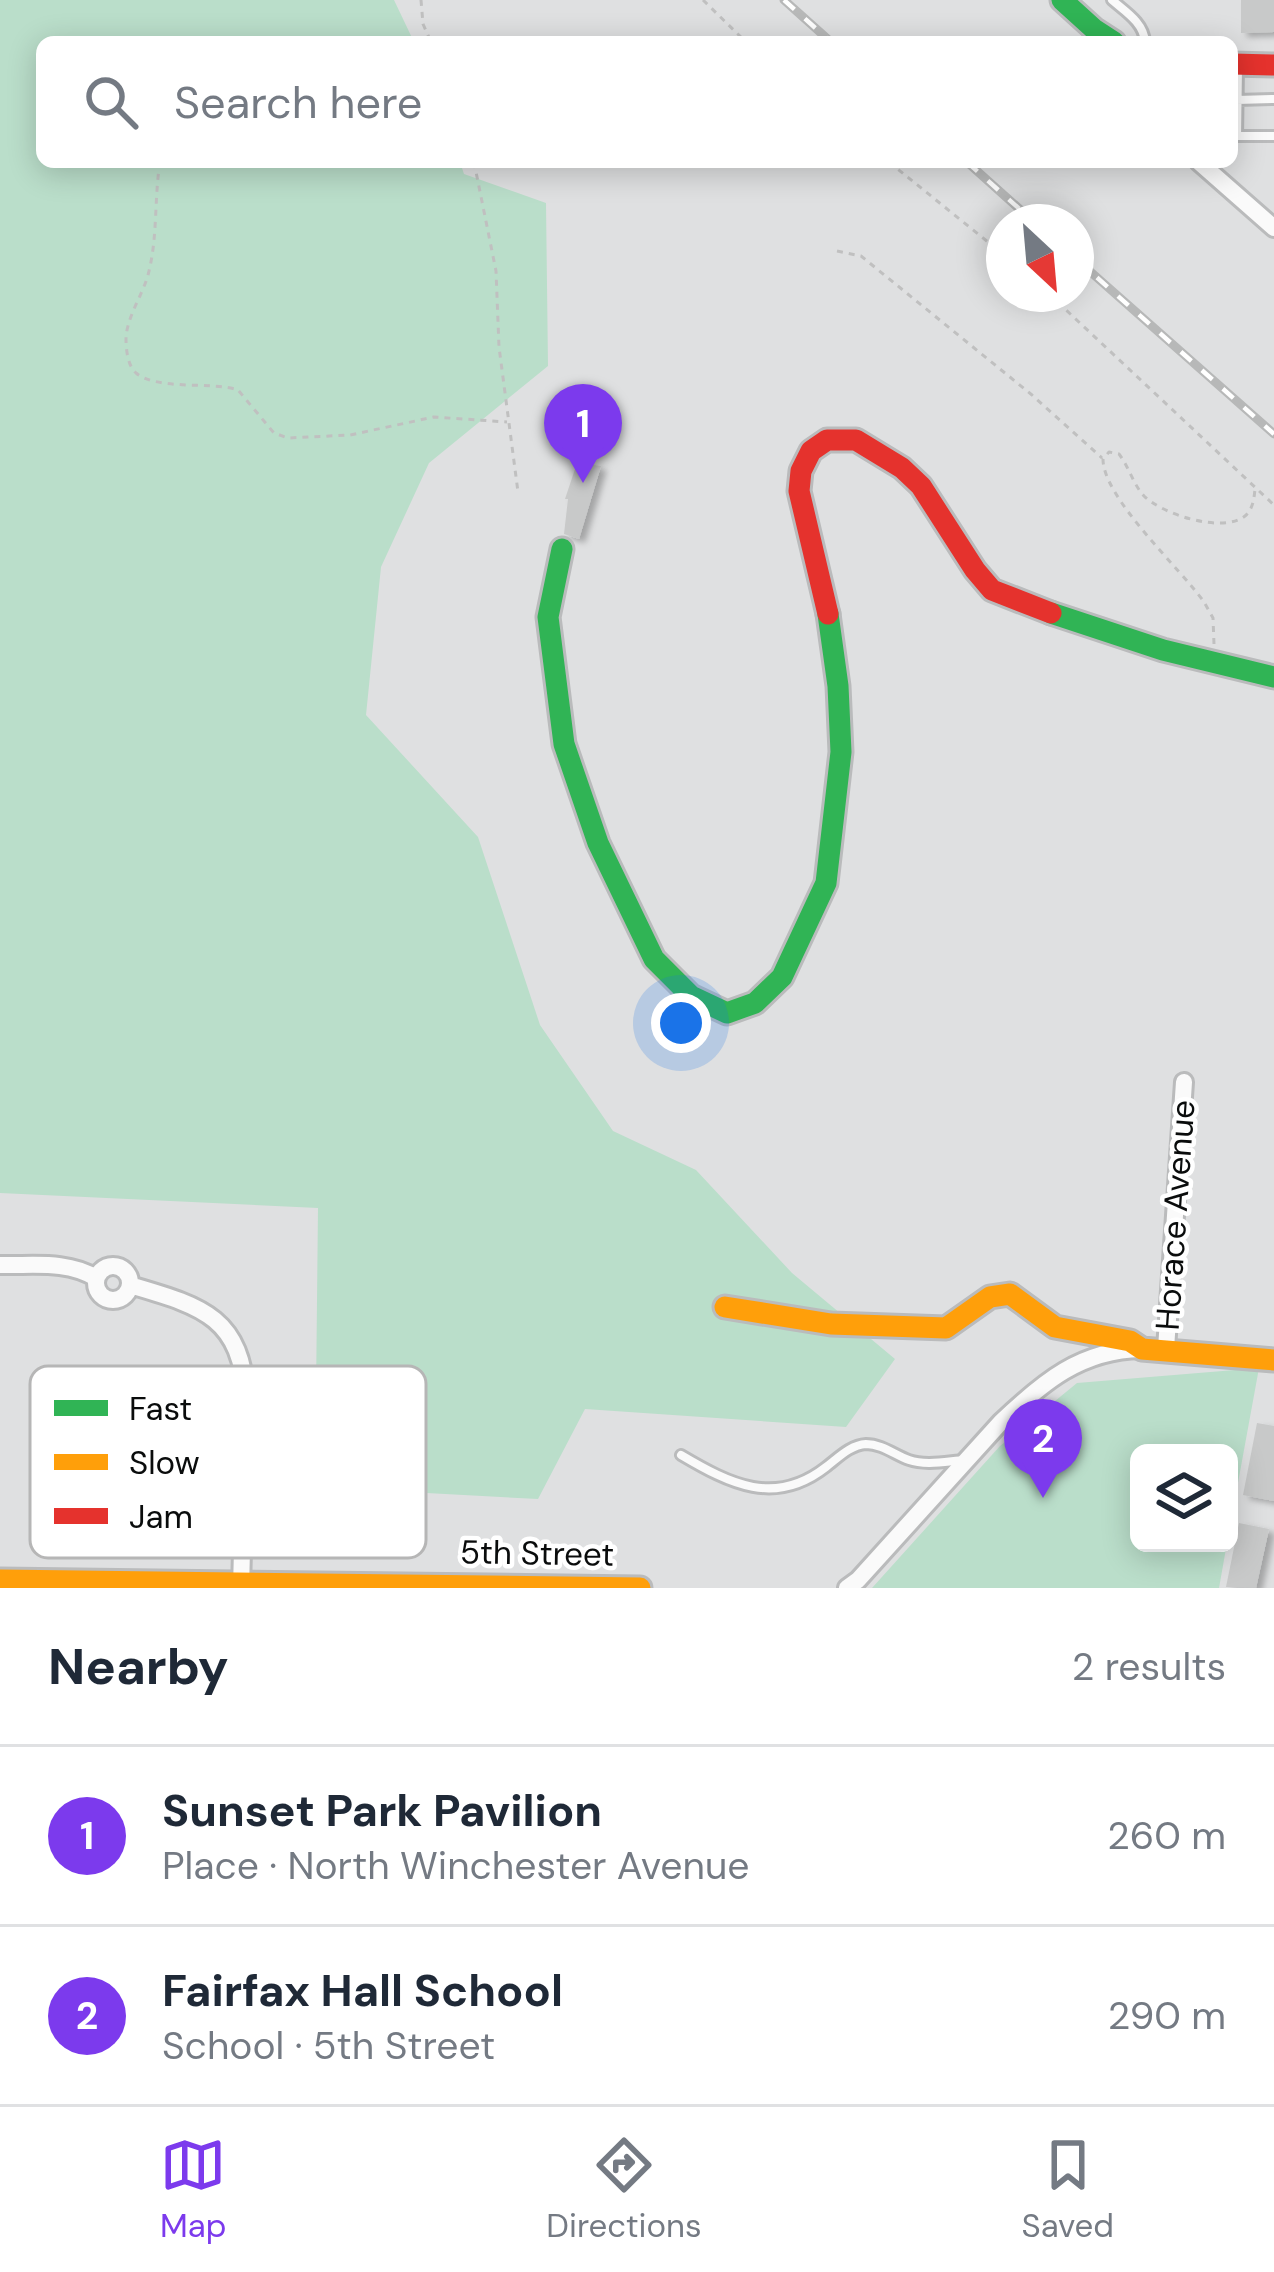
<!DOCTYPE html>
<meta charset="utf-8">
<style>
:root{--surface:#fff;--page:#f2f2f3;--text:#1f2937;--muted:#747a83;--line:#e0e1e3;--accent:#7c3aed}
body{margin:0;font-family:"DM Sans",sans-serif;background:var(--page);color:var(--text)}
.controls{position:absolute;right:36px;bottom:36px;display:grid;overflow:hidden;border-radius:18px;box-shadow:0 6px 30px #0003}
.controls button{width:108px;height:108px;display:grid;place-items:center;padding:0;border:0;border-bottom:3px solid var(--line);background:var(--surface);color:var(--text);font:60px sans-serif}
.compass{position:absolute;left:986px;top:204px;width:108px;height:108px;border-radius:50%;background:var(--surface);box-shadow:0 6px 30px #0003;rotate:154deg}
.you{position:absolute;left:681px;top:1023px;width:42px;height:42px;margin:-30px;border:9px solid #fff;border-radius:50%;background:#1a73e8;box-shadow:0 0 0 18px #1a73e833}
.badge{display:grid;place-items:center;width:78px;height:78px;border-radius:50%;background:var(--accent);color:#fff;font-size:39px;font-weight:700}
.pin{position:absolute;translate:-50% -99px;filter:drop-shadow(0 3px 6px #0008)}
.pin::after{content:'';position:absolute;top:63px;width:42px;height:36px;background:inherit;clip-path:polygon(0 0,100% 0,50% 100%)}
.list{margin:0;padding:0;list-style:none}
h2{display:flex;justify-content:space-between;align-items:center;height:156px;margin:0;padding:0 48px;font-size:51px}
h2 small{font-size:39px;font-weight:400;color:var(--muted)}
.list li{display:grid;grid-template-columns:78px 1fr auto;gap:36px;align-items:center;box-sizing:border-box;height:180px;padding:0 48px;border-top:3px solid var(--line)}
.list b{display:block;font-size:45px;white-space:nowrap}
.list p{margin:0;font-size:39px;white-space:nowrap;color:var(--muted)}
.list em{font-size:39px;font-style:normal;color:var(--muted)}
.icon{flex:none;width:66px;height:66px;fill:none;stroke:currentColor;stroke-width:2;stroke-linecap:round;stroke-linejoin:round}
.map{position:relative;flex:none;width:1274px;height:1588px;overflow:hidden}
.search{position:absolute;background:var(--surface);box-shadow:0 6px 30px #0003;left:36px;right:36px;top:36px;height:132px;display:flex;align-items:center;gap:30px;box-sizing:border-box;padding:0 42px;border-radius:18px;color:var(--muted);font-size:45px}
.sheet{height:516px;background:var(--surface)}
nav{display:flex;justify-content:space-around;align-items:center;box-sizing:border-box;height:168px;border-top:3px solid var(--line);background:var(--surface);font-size:33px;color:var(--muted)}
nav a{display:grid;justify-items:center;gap:6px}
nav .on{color:var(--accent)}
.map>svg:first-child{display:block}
.green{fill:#badeca}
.building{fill:#c8c9c9;filter:url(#shadow)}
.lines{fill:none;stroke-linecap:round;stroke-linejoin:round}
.lane-casing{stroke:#babbbc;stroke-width:14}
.street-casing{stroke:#babbbc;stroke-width:22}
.fast-casing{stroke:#babbbc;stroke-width:27}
.slow-casing{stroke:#babbbc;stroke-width:27}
.jam-casing{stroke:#babbbc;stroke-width:27}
.path{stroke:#c0c0c0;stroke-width:3;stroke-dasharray:6 6;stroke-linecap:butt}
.lane{stroke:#fafafa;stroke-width:8}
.street{stroke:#fafafa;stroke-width:16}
.fast{stroke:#30b455;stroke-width:21}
.slow{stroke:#ff9f0a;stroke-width:21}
.jam{stroke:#e5322d;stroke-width:21}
.rail-casing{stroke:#b7b8b8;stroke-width:9}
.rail{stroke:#fff;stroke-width:4.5;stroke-dasharray:14;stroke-linecap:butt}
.labels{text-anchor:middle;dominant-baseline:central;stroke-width:9;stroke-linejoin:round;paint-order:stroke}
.street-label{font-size:33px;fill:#0a0c0c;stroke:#fff}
.key{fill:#fff;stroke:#b6b6b6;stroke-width:3}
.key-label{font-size:33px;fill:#0a0c0c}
</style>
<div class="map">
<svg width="1274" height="1588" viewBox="0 0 1274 1588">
<defs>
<filter id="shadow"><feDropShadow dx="6" dy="4" stdDeviation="3" flood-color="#0004"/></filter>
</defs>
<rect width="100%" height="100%" fill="#dfe0e1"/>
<path class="green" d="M 0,0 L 394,0 L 414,42 L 42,42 L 42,162 L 460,162 L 464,174 L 546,203 L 548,366 L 429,463 L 381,567 L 366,715 L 478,837 L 540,1025 L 613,1131 L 696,1170 L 792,1273 L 895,1359 L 846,1427 L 585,1409 L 538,1499 L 315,1487 L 318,1208 L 0,1193 Z
M 1259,1368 L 1229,1532 L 1229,1453 L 1139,1453 L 1139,1543 L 1227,1543 L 1219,1588 L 872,1588 L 1000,1446 L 1077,1383 Z"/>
<path class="building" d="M 1241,0 L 1274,0 L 1274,32 L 1241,33 Z
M 577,463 L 601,466 L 579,539 L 564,534 L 568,499 L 565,499 Z
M 1257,1423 L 1274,1426 L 1274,1501 L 1243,1495 Z
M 1239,1523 L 1269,1529 L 1256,1588 L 1226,1587 Z"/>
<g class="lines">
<g class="lane-casing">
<path id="lane" d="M 1112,0 C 1126,12 1144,23 1145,42
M 1238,66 L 1237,136 L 1274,136
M 1237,100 L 1274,99
M 681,1455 C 730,1484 775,1507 826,1467 C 838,1458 850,1445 866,1444 C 882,1444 895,1455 909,1460 C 926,1466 948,1461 965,1460"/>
</g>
<g class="street-casing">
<path id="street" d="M 1199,162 L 1274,228
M 0,1265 C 32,1266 67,1260 96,1278
M96 1283a17 17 0 1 1 34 0a17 17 0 1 1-34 0Z
M 130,1285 C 201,1306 242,1316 246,1399 L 241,1588
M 1166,1349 L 1184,1082
M 847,1588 L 858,1580 L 1001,1422 C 1043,1382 1081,1350 1141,1349"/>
</g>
<g class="fast-casing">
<path id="fast" d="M 1062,0 L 1094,29 L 1114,42
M 562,549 L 548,617 L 564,744 L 598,843 L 654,959 L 691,996 L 727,1013 L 755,1003 L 782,977 L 826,883 L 841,752 L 838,686 L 828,614
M 1051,613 L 1163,650 L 1274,677"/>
</g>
<g class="slow-casing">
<path id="slow" d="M 725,1307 L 831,1324 L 946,1328 L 990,1297 L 1010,1294 L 1055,1327 L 1130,1341 L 1142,1349 L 1274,1360
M 0,1580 L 640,1588"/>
</g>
<g class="jam-casing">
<path id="jam" d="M 1232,64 L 1274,65
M 828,614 L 799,491 L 801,471 L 811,451 L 827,440 L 856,440 L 902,468 L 921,486 L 975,570 L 992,590 L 1051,613"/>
</g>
<path class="path" d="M 421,0 L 423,24 L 431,42
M 703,0 L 746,42
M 160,162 C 154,199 158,238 148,275 C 142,296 128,315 126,337 C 126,348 127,365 136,373 C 158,391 211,381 238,390 L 274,433 L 288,438 L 350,435 L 434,417 L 507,422
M 474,162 L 496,271 L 499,347 L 518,492
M 889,162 L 1004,255
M 837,251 L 861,256 L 1032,395 L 1102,458
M 1049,294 L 1274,505
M 1214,644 L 1213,618 L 1204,602 C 1180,568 1103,498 1103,459 L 1109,452 L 1119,454 C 1129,467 1133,484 1144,496 C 1162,514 1222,534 1245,516 C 1253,509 1254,499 1255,489"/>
<use href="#lane" class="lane"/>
<use href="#street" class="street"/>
<use href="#fast" class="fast"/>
<use href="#slow" class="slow"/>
<use href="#jam" class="jam"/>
<g class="rail-casing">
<path id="rail" d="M 784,0 L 831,42
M 967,162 L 1034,222
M 1076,259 L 1274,434"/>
</g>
<use href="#rail" class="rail"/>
</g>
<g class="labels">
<g class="street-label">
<text transform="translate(1175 1215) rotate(-86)">Horace Avenue</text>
<text transform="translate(537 1553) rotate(1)">5th Street</text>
</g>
</g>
<rect x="30" y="1366" width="396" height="192" rx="18" class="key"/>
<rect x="54" y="1400" width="54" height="16" fill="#30b455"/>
<rect x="54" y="1454" width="54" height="16" fill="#ff9f0a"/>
<rect x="54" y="1508" width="54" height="16" fill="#e5322d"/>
<g class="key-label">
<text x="129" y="1420">Fast</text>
<text x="129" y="1474">Slow</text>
<text x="129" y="1528">Jam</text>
</g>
</svg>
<div class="controls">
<button><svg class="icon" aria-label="layers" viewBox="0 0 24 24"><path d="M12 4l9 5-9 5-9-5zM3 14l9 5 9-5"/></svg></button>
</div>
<svg class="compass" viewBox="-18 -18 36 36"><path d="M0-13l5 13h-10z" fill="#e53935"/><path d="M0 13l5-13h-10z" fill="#747a83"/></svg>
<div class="you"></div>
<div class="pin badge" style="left:583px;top:483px">1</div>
<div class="pin badge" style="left:1043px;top:1498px">2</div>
<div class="search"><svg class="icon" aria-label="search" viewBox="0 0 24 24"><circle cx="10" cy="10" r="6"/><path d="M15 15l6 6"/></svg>Search here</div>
</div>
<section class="sheet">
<h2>Nearby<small>2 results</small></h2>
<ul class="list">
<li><span class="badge">1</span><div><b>Sunset Park Pavilion</b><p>Place · North Winchester Avenue</p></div><em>260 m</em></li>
<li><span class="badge">2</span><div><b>Fairfax Hall School</b><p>School · 5th Street</p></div><em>290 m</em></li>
</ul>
</section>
<nav>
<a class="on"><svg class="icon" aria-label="map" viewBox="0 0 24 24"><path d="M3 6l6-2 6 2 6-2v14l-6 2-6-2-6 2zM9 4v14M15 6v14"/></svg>Map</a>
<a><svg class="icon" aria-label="directions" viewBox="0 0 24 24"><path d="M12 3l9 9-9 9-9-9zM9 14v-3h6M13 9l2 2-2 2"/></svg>Directions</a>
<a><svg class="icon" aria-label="saved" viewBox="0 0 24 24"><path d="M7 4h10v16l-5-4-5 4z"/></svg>Saved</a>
</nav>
